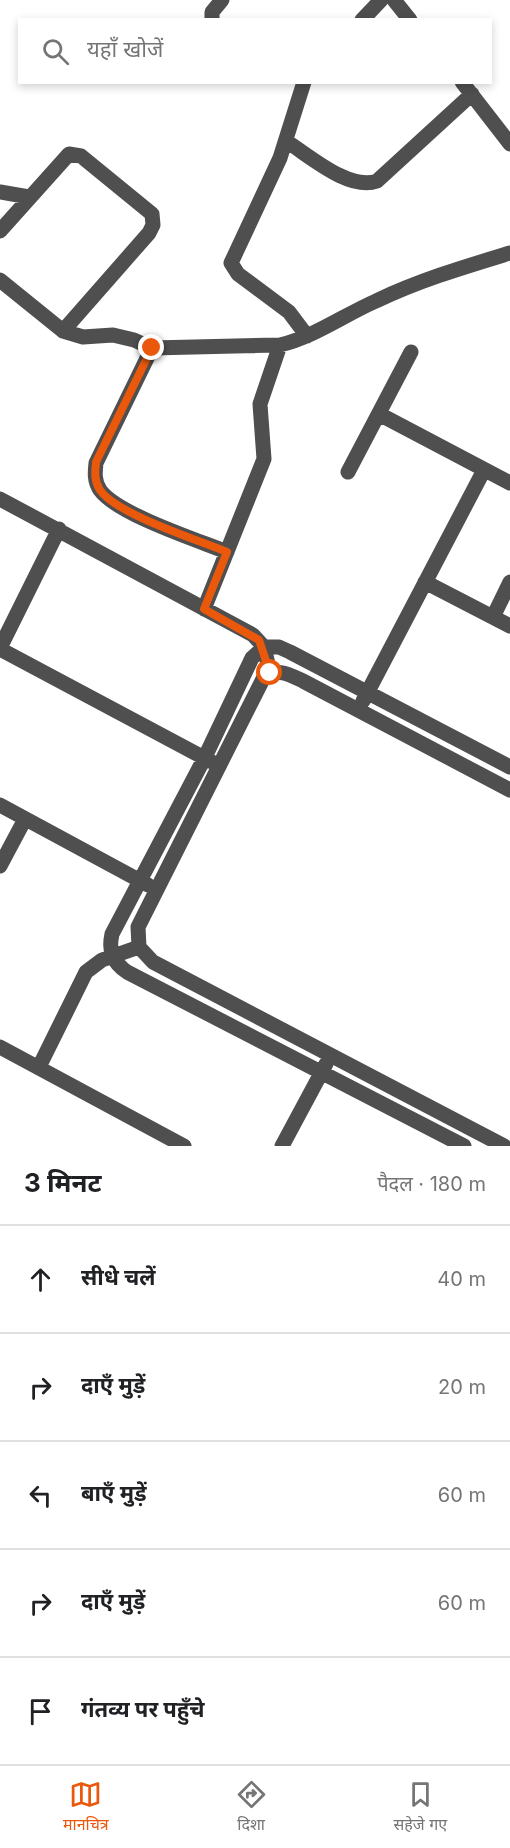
<!DOCTYPE html>
<html lang="hi">
<meta charset="utf-8">
<style>
:root{--surface:#fff;--page:#f6f6f6;--text:#202124;--muted:#757577;--line:#e0e0e0;--accent:#ea580c}
body{margin:0;font-family:Inter,"Noto Sans Devanagari",sans-serif;background:var(--page);color:var(--text)}
.stop{position:absolute;width:18px;height:18px;margin:-14px;border:4px solid #ea580c;border-radius:50%;background:#fff}
.stop.end{background:#ea580c;border-color:#fff;box-shadow:0 2px 6px #0008}
.list{margin:0;padding:0;list-style:none}
h2{display:flex;justify-content:space-between;align-items:center;height:78px;margin:0;padding:0 24px;font-size:26px}
h2 small{font-size:20px;font-weight:400;color:var(--muted)}
.list li{display:grid;grid-template-columns:39px 1fr auto;gap:18px;align-items:center;box-sizing:border-box;height:108px;padding:0 24px;border-top:2px solid var(--line)}
.list b{display:block;font-size:22px;white-space:nowrap}
.list em{font-size:20px;font-style:normal;color:var(--muted)}
.icon{flex:none;width:33px;height:33px;fill:none;stroke:currentColor;stroke-width:2;stroke-linecap:round;stroke-linejoin:round}
.map{position:relative;flex:none;width:510px;height:1146px;overflow:hidden}
.search{position:absolute;background:var(--surface);box-shadow:0 3px 9px #0003;left:18px;right:18px;top:18px;height:66px;display:flex;align-items:center;gap:15px;box-sizing:border-box;padding:0 21px;border-radius:0px;color:var(--muted);font-size:22px}
.sheet{height:618px;background:var(--surface)}
nav{display:flex;justify-content:space-around;align-items:center;box-sizing:border-box;height:84px;border-top:2px solid var(--line);background:var(--surface);font-size:16px;color:var(--muted)}
nav a{display:grid;justify-items:center;gap:3px}
nav .on{color:var(--accent)}
.map>svg:first-child{display:block}
.lines{fill:none;stroke-linecap:round;stroke-linejoin:round}
.minor{stroke:#4f4f4f;stroke-width:15}
.route{stroke:#ea580c;stroke-width:8}
</style>
<div class="map">
<svg width="510" height="1146" viewBox="0 0 510 1146">
<rect width="100%" height="100%" fill="#fff"/>
<g class="lines">
<path class="minor" d="M 394,0 L 410,20
M 212,20 L 212,12 L 222,0
M 362,20 L 381,0
M 304,82 L 280,158 L 231,263 L 238,274 L 289,312 L 307,336
M 462,82 L 510,144
M 286,141 C 310,156 349,191 377,181 L 472,94
M 0,192 L 29,197
M 0,231 L 69,154 L 81,156 L 152,214 L 153,225 L 149,233 L 63,331
M 0,280 L 63,331 L 83,337 L 113,335 L 134,340 L 152,348 L 280,345 C 314,337 344,315 376,301 C 420,280 464,267 510,253
M 152,348 L 96,463 C 95,472 94,481 100,490 C 117,514 197,540 227,552
M 379,414 L 510,483
M 348,472 L 411,352
M 0,499 L 253,635 L 264,647 L 270,673
M 425,582 L 510,626
M 204,609 L 264,459 L 260,404 L 280,345
M 493,617 L 510,582
M 0,648 L 59,529
M 0,649 L 212,762
M 363,701 L 484,470
M 0,805 L 148,885
M 0,866 L 25,819
M 0,1047 L 184,1146
M 39,1067 L 86,972 L 102,960 L 139,947
M 282,1146 L 326,1064
M 464,1146 L 127,972 C 113,962 108,952 112,934 L 205,757 L 252,658 L 264,647 L 279,647 L 290,652 L 510,767
M 504,1146 L 153,962 L 139,947 L 138,927 L 263,679 C 276,667 288,674 303,681 L 510,790"/>
</g>
<g class="lines">
<path class="route" d="M 152,348 L 96,462 C 95,472 94,481 100,490 C 116,514 198,540 227,552 L 204,609 L 259,640 L 270,673"/>
</g>
</svg>
<div class="stop" style="left:270px;top:673px"></div>
<div class="stop end" style="left:152px;top:348px"></div>
<div class="search"><svg class="icon" aria-label="search" viewBox="0 0 24 24"><circle cx="10" cy="10" r="6"/><path d="M15 15l6 6"/></svg>यहाँ खोजें</div>
</div>
<section class="sheet">
<h2>3 मिनट<small>पैदल · 180 m</small></h2>
<ul class="list">
<li><svg class="icon" aria-label="ahead" viewBox="0 0 24 24"><path d="M12 20V5M6 11l6-6 6 6"/></svg><div><b>सीधे चलें</b></div><em>40 m</em></li>
<li><svg class="icon" aria-label="right" viewBox="0 0 24 24"><path d="M7 20v-9h11M14 6l5 5-5 5"/></svg><div><b>दाएँ मुड़ें</b></div><em>20 m</em></li>
<li><svg class="icon" aria-label="left" viewBox="0 0 24 24"><path d="M17 20v-9H6M10 6l-5 5 5 5"/></svg><div><b>बाएँ मुड़ें</b></div><em>60 m</em></li>
<li><svg class="icon" aria-label="right" viewBox="0 0 24 24"><path d="M7 20v-9h11M14 6l5 5-5 5"/></svg><div><b>दाएँ मुड़ें</b></div><em>60 m</em></li>
<li><svg class="icon" aria-label="arrive" viewBox="0 0 24 24"><path d="M6 21V4h12l-3 4 3 4H6"/></svg><div><b>गंतव्य पर पहुँचे</b></div></li>
</ul>
</section>
<nav>
<a class="on"><svg class="icon" aria-label="map" viewBox="0 0 24 24"><path d="M3 6l6-2 6 2 6-2v14l-6 2-6-2-6 2zM9 4v14M15 6v14"/></svg>मानचित्र</a>
<a><svg class="icon" aria-label="directions" viewBox="0 0 24 24"><path d="M12 3l9 9-9 9-9-9zM9 14v-3h6M13 9l2 2-2 2"/></svg>दिशा</a>
<a><svg class="icon" aria-label="saved" viewBox="0 0 24 24"><path d="M7 4h10v16l-5-4-5 4z"/></svg>सहेजे गए</a>
</nav>
